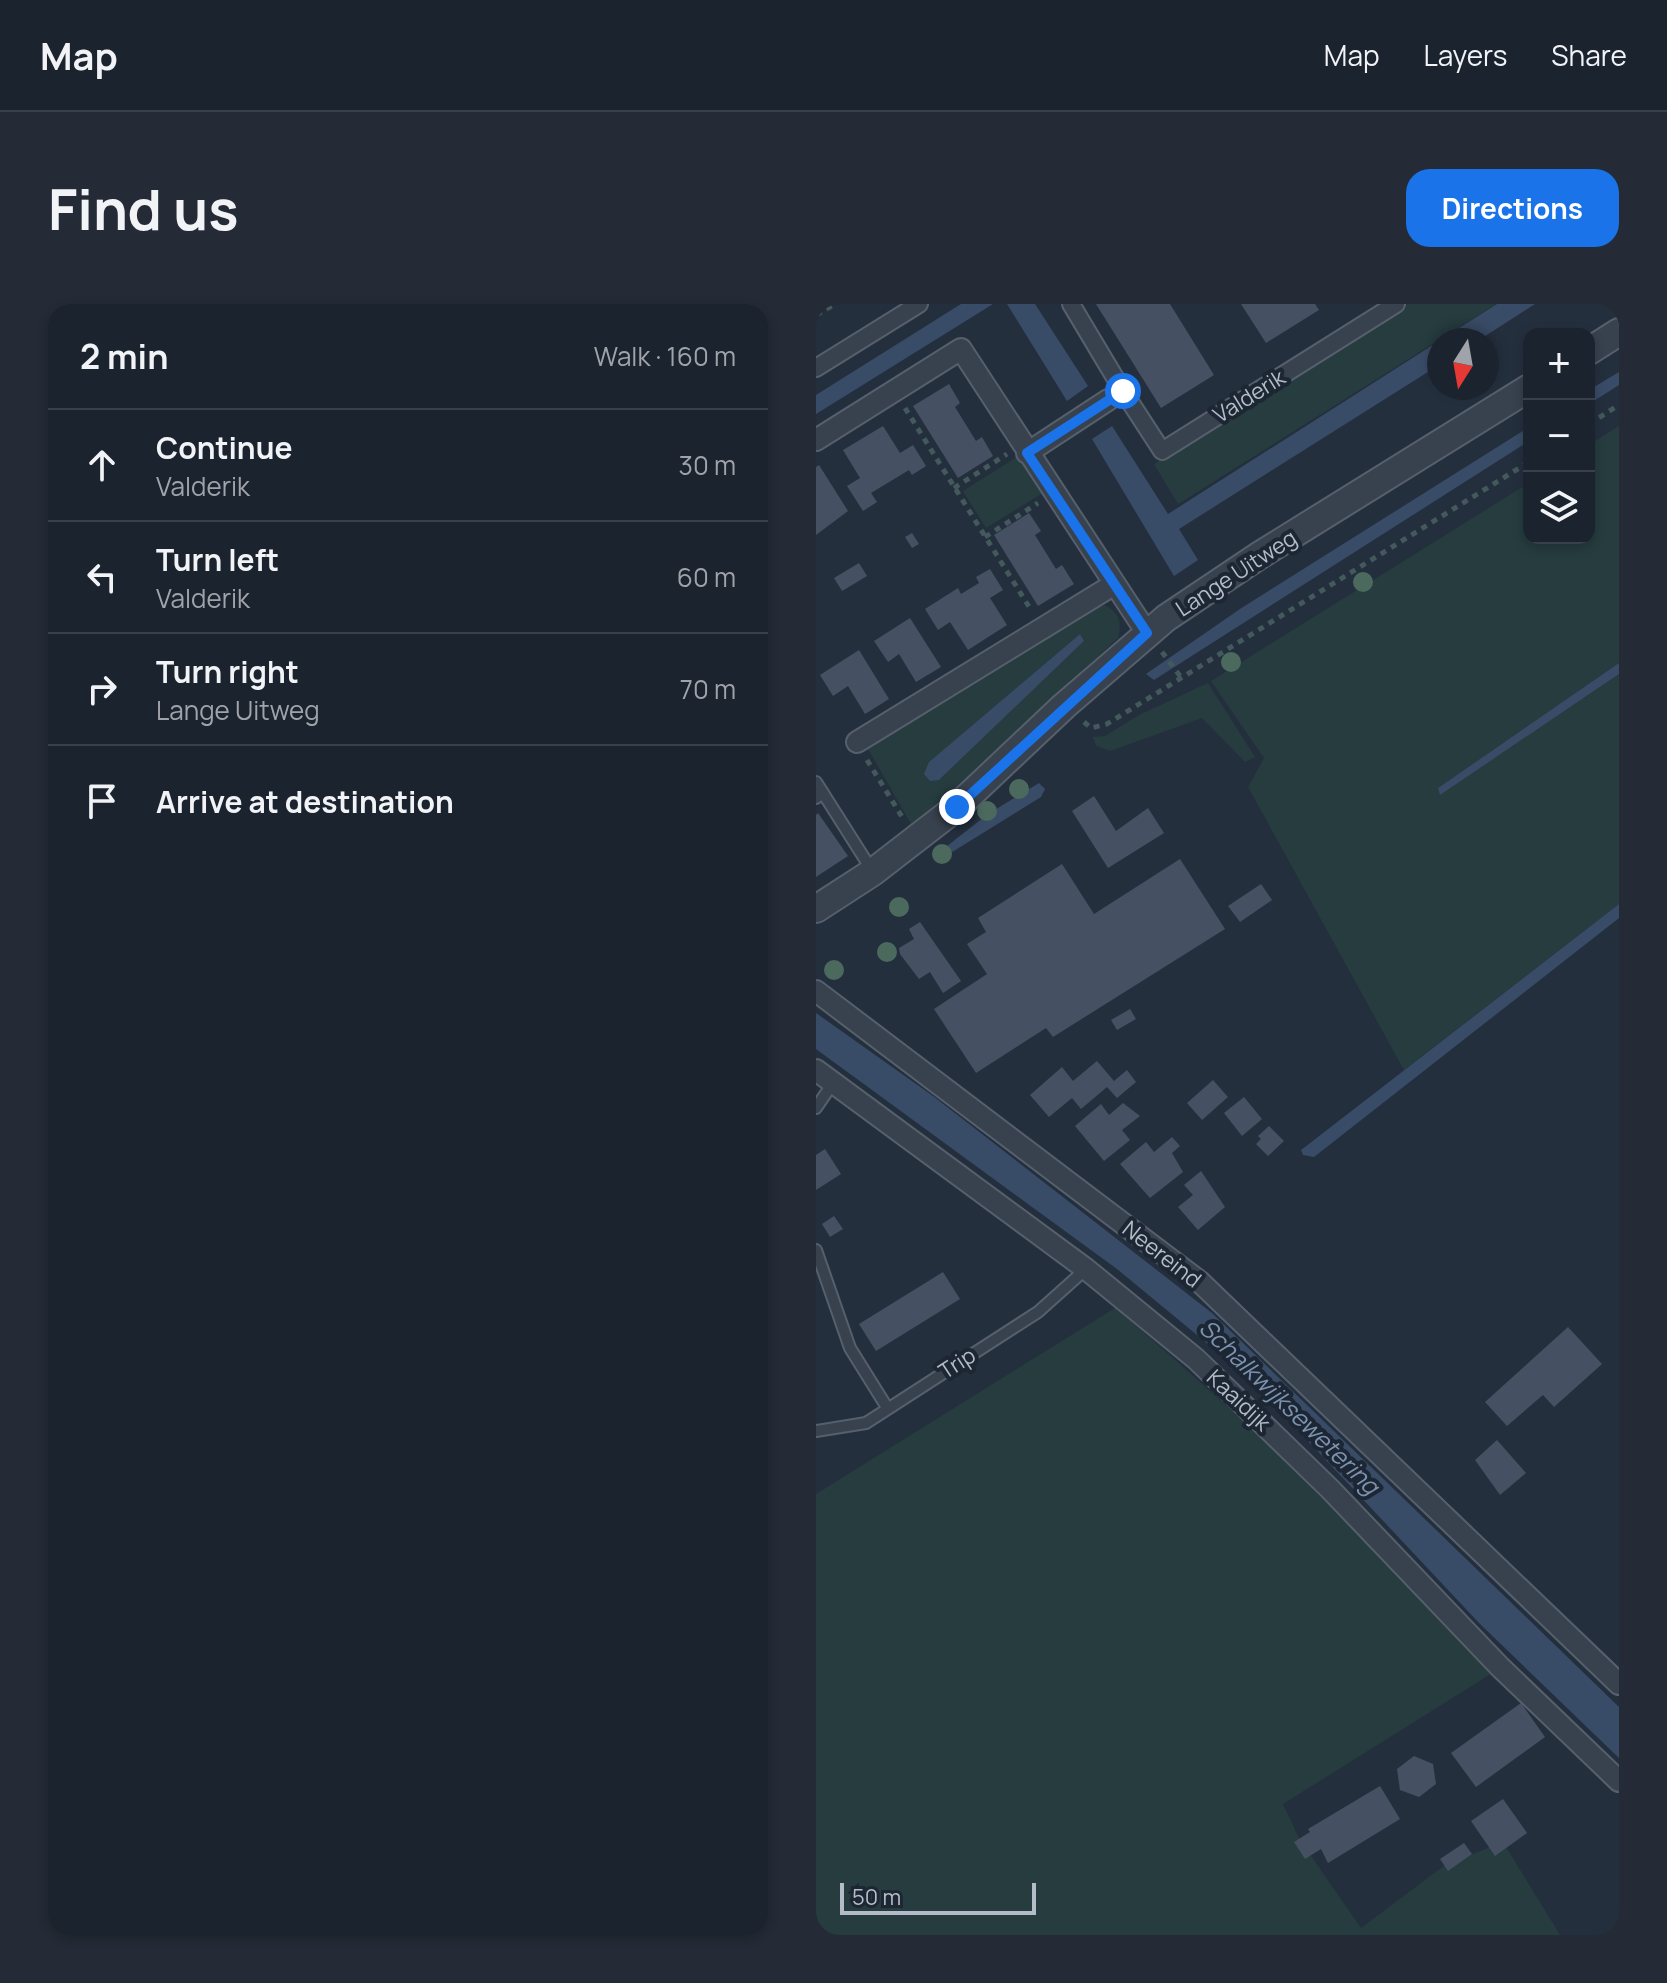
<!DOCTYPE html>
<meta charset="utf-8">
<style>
:root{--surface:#1b232e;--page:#242b36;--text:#f1f3f6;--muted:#a0a4aa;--line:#39404a;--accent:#1a73e8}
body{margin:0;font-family:Manrope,sans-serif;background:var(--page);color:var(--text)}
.controls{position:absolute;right:24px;top:24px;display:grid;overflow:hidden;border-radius:16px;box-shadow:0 4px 12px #0003}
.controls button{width:72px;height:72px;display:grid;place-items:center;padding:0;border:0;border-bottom:2px solid var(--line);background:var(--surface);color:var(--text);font:40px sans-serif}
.compass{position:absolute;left:611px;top:24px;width:72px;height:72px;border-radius:50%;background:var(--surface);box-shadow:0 4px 12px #0003;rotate:191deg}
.scale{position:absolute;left:24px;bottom:20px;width:196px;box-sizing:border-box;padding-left:8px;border:4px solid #b4bcc9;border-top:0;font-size:22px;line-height:28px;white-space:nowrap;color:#b4bcc9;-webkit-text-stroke:6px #1d2633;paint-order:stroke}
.stop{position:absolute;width:24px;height:24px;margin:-18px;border:6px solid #1a73e8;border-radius:50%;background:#fff}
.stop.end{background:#1a73e8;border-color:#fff;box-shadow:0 2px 8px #0008}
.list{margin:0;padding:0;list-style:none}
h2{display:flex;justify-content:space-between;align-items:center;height:104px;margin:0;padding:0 32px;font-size:34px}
h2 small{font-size:26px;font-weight:400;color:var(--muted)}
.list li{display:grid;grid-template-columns:52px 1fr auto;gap:24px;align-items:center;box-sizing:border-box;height:112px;padding:0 32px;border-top:2px solid var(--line)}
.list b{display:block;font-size:30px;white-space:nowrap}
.list p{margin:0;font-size:26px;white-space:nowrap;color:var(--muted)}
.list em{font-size:26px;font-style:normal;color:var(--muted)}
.icon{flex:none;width:44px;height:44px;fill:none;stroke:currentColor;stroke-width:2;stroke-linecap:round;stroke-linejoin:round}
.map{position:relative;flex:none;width:803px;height:1631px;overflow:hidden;border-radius:24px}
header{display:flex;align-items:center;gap:48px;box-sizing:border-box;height:112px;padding:0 40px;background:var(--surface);border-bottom:2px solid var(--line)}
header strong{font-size:38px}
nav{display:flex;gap:44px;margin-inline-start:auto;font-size:28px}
.intro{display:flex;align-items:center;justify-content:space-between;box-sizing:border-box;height:192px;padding:0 48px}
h1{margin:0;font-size:56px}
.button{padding:20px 36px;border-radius:24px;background:var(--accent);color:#fff;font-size:28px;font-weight:700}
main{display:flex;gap:48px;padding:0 48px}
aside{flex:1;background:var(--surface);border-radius:24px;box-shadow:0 4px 12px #0003}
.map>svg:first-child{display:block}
.green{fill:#263c3f;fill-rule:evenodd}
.water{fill:#394c67}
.building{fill:#455162}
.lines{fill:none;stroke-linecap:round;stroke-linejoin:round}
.service-casing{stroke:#565f6c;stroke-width:14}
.pedestrian-casing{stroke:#565f6c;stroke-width:20}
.minor-casing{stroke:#565f6c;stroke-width:24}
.tertiary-casing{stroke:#565f6c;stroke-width:30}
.path{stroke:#44595c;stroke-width:5;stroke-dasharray:6 6;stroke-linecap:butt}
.service{stroke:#38414e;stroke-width:10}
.pedestrian{stroke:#38414e;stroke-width:16}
.minor{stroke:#38414e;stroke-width:20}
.tertiary{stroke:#38414e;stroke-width:26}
.tree{fill:#4b6a5d}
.route{stroke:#1a73e8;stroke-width:10}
.labels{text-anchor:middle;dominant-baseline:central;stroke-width:8;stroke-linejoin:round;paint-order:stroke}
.street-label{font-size:22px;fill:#b4bcc9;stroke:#1d2633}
.water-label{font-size:24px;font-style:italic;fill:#7c92b1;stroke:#1d2633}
</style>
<header>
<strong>Map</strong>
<nav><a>Map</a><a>Layers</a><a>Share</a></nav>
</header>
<div class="intro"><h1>Find us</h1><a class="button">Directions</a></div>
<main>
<aside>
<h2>2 min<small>Walk · 160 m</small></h2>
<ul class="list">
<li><svg class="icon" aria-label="ahead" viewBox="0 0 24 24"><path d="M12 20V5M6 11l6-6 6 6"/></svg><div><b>Continue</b><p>Valderik</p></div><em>30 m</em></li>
<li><svg class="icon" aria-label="left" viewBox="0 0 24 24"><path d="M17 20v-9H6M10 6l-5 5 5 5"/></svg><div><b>Turn left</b><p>Valderik</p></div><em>60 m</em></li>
<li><svg class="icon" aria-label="right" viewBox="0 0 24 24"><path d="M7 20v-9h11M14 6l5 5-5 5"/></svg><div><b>Turn right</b><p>Lange Uitweg</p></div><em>70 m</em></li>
<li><svg class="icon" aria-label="arrive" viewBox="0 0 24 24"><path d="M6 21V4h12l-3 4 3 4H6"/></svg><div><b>Arrive at destination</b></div></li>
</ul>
</aside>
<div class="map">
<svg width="803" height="1631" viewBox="0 0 803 1631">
<rect width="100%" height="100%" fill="#242f3e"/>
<path class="green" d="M 591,0 L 680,0 L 362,200 L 338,160 Z
M 803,122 L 803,359 L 622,484 L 625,490 L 803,370 L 803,600 L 588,766 L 432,483 L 448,454 L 395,377 L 713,179 L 713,234 L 773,234 L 773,141 Z
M 204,151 L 227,189 L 170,224 L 147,187 Z
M 289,301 C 304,310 306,317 302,334 L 130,493 L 95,520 L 52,445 L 56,437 L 133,393 L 274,304 ZM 264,330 L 268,337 L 123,476 L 113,458 Z
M 392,379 L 439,453 L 429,458 L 386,414 L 294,447 L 280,442 L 277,433 L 289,432 L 323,411 Z
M 299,1004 C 436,1119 554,1240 678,1368 L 467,1500 L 484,1536 L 545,1624 L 629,1561 L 687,1538 L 744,1631 L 0,1631 L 0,1190 Z"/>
<path class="water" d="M 145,0 L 177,0 L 0,110 L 0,91 Z
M 191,0 L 219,0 L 272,82 L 251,97 Z
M 681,0 L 719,0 L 663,36 L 624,36 Z
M 623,37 L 623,61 L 363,225 L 382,256 L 358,272 L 276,135 L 296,122 L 352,210 Z
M 803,68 L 803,81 L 773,100 L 773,86 Z
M 713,123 L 713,137 L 338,376 L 330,370 L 424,305 Z
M 264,330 L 268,337 L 123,476 L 114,477 L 108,470 L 113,458 Z
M 803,359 L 803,370 L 624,491 L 622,484 Z
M 223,479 L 229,485 L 225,493 L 133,550 L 126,546 L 172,510 Z
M 803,600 L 803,614 L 498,853 L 487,851 L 485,846 L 489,843 Z
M 0,709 L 117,792 L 396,1009 L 803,1403 L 803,1454 L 664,1320 L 462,1105 L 404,1050 L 301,965 L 0,745 Z"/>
<path class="building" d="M 280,0 L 354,0 L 398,71 L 345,104 Z
M 425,0 L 499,0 L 503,6 L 450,39 Z
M 133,80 L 144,99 L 139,103 L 160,137 L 166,133 L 177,152 L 142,174 L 97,102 Z
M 67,122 L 84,149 L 97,141 L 110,162 L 96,171 L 93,166 L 55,189 L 61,198 L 47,207 L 31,182 L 44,174 L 27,146 Z
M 3,161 L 32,207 L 0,231 L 0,163 Z
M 213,209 L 225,227 L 219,231 L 240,265 L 246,261 L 258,280 L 222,302 L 178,231 Z
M 96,229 L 103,240 L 96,244 L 89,233 Z
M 43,259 L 51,272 L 26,287 L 18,274 Z
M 174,265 L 187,286 L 174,294 L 191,321 L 152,346 L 134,318 L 122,326 L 109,305 L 142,284 L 145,290 L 163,279 L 160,273 Z
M 94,314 L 125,363 L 100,378 L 83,350 L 72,358 L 58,337 Z
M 43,346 L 73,395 L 49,410 L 32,382 L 17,392 L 4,371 Z
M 278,492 L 300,527 L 332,504 L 348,529 L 292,564 L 256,507 Z
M 2,509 L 32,552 L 0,573 L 0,511 Z
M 364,555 L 409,625 L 237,733 L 230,724 L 160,769 L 118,705 L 171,670 L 151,640 L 170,628 L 162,614 L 246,560 L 278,610 Z
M 445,580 L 456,596 L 424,618 L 412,602 Z
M 104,618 L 145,677 L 127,689 L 114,668 L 103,675 L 84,650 L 83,644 L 98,635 L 93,625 Z
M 314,705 L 320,715 L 301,726 L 295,716 Z
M 281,757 L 298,777 L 311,766 L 320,778 L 301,794 L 291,783 L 265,805 L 256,794 L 233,813 L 214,791 L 246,763 L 257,777 Z
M 397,776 L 412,793 L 386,816 L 371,799 Z
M 428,793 L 446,815 L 426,832 L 408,809 Z
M 307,799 L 324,812 L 306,826 L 314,836 L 288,857 L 259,822 L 285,800 L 293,811 Z
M 453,822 L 468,837 L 452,852 L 440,840 L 445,835 L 442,832 Z
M 356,833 L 364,842 L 356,849 L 367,868 L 334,894 L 304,860 L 330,838 L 338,848 Z
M 9,845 L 25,870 L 0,886 L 0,851 Z
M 385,867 L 409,903 L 382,926 L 362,903 L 377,891 L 368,881 Z
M 18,912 L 27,925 L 14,933 L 6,920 Z
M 127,968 L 144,995 L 60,1047 L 43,1020 Z
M 752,1023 L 786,1060 L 738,1103 L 727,1091 L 691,1122 L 669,1098 Z
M 681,1136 L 710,1169 L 684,1191 L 659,1156 Z
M 705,1399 L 729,1433 L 660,1483 L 635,1449 Z
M 598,1452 L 617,1460 L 620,1480 L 603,1493 L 584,1486 L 581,1465 Z
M 564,1482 L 584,1515 L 512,1559 L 505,1545 L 489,1555 L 478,1538 L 494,1528 L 492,1525 Z
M 687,1495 L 711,1529 L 679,1552 L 655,1517 Z
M 648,1539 L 656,1550 L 632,1567 L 624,1555 Z"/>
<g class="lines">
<g class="service-casing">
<path id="service" d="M 0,478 L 7,489
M 0,494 L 7,489 L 57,568
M 0,804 L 17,779
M 0,946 L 34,1044 L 72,1105
M 0,1127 L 50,1119 L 222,1008 L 270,965"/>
</g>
<g class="pedestrian-casing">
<path id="pedestrian" d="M 255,0 L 307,87
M 0,64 L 103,0
M 292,96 L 307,87 L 346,147 L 580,0"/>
</g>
<g class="minor-casing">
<path id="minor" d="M 0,136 L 145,45 L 331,329
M 211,149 L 292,96
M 41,438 L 297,281
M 0,687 L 383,977 L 803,1380
M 0,766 L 270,965 L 380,1055 L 514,1185 L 684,1363 L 803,1477"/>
</g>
<g class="tertiary-casing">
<path id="tertiary" d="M 773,47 L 803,28
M 0,605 L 57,568 L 141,503 L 248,402 L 350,314 L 444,251 L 713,84"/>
</g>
<path class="path" d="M 0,11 L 19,0
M 89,104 L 215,306
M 773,120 L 803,101
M 138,184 L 191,150
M 169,233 L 222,199
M 346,348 L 367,376
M 268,418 L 275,424 L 291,420 L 713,158
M 51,456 L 88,516"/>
<use href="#service" class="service"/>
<use href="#pedestrian" class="pedestrian"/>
<use href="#minor" class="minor"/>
<use href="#tertiary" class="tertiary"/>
</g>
<g class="tree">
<circle cx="547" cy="278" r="10"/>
<circle cx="415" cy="358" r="10"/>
<circle cx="203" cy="485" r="10"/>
<circle cx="171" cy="507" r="10"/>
<circle cx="126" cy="550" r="10"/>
<circle cx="83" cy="603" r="10"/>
<circle cx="71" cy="648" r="10"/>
<circle cx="18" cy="666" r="10"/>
</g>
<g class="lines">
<path class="route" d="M 141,503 L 331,329 L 211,149 L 307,87"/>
</g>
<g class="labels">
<g class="street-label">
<text transform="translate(433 92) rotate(-32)">Valderik</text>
<text transform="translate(420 269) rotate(-33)">Lange Uitweg</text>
<text transform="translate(346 950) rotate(38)">Neereind</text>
<text transform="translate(141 1059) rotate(-33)">Trip</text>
<text transform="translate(423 1096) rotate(43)">Kaaidijk</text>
</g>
<g class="water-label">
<text transform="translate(474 1102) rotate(44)">Schalkwijksewetering</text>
</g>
</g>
</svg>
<div class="controls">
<button>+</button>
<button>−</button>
<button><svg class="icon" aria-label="layers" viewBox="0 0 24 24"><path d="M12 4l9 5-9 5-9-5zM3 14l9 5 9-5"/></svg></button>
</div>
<svg class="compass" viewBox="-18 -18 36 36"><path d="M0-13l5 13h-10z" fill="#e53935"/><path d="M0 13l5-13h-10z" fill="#a0a4aa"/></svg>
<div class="scale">50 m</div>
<div class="stop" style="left:307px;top:87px"></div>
<div class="stop end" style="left:141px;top:503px"></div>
</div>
</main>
